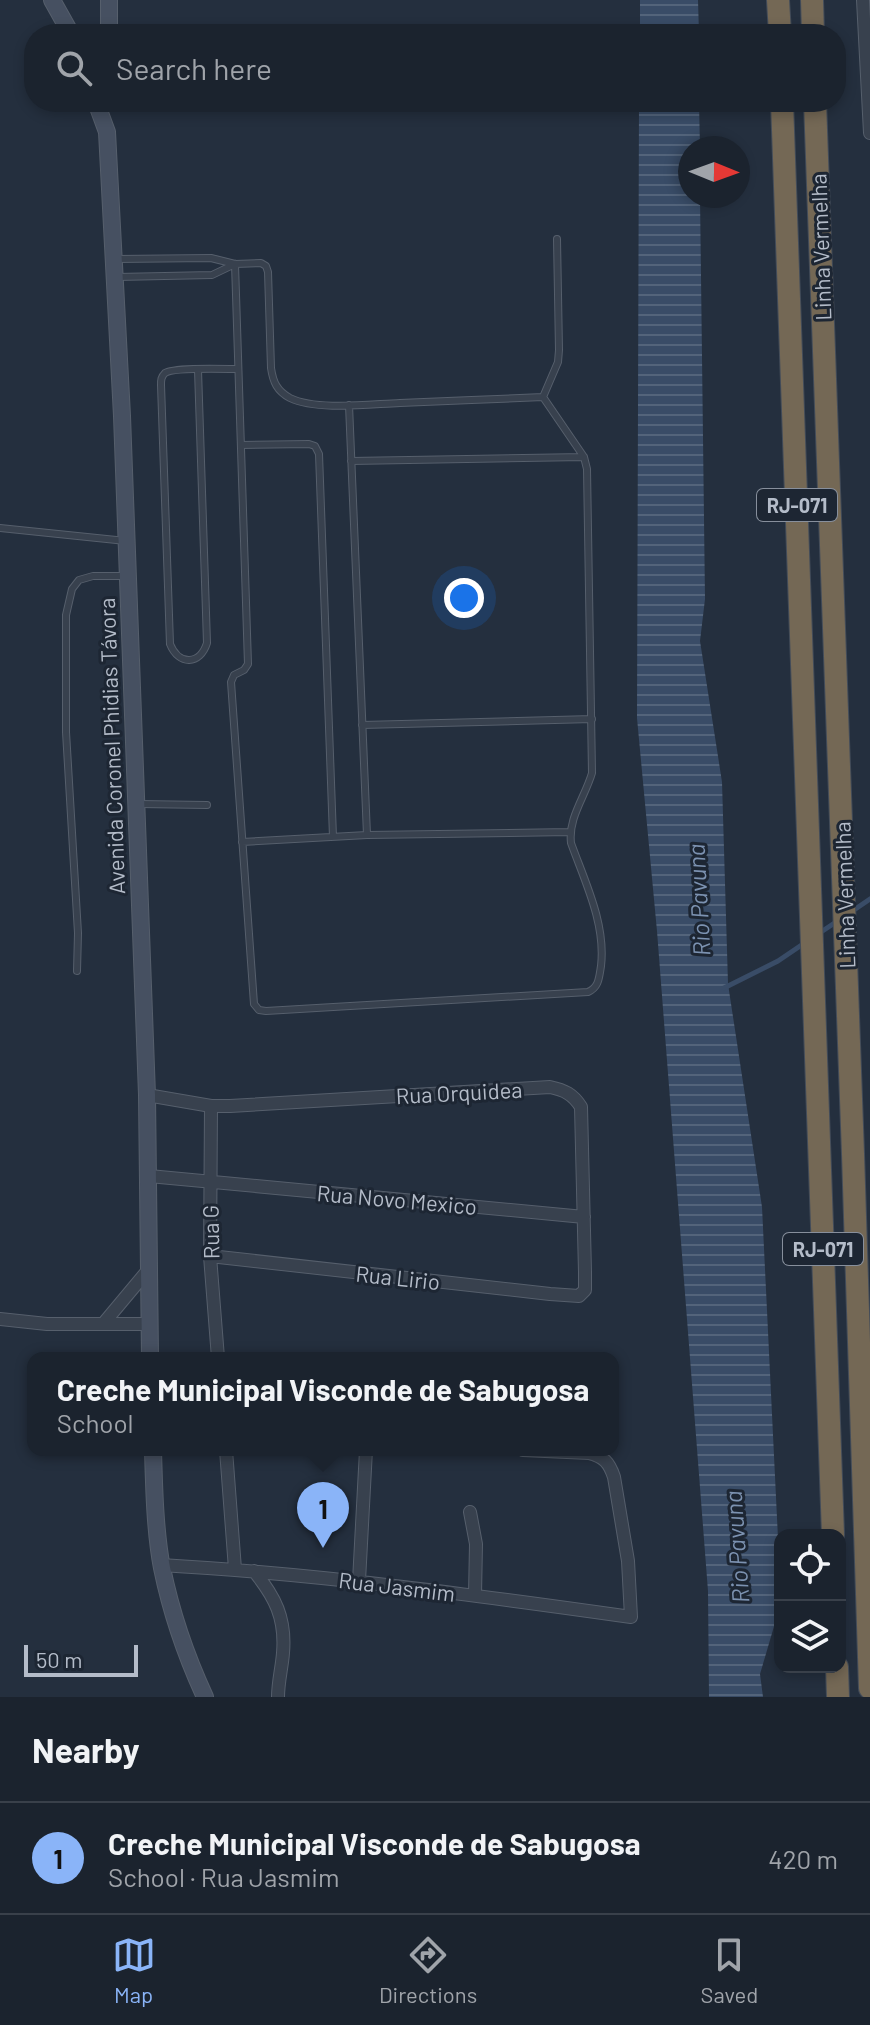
<!DOCTYPE html>
<meta charset="utf-8">
<style>
:root{--surface:#1b232e;--page:#282f3a;--text:#f1f3f6;--muted:#a0a4aa;--line:#39404a;--accent:#8ab4f8}
body{margin:0;font-family:Barlow,sans-serif;background:var(--page);color:var(--text)}
.controls{position:absolute;right:24px;bottom:24px;display:grid;overflow:hidden;border-radius:16px;box-shadow:0 4px 12px #0003}
.controls button{width:72px;height:72px;display:grid;place-items:center;padding:0;border:0;border-bottom:2px solid var(--line);background:var(--surface);color:var(--text);font:40px sans-serif}
.compass{position:absolute;left:678px;top:136px;width:72px;height:72px;border-radius:50%;background:var(--surface);box-shadow:0 4px 12px #0003;rotate:91deg}
.scale{position:absolute;left:24px;bottom:20px;width:114px;box-sizing:border-box;padding-left:8px;border:4px solid #b4bcc9;border-top:0;font-size:22px;line-height:28px;white-space:nowrap;color:#b4bcc9;-webkit-text-stroke:6px #1d2633;paint-order:stroke}
.you{position:absolute;left:464px;top:598px;width:28px;height:28px;margin:-20px;border:6px solid #fff;border-radius:50%;background:#1a73e8;box-shadow:0 0 0 12px #1a73e833}
.badge{display:grid;place-items:center;width:52px;height:52px;border-radius:50%;background:var(--accent);color:#111;font-size:26px;font-weight:700}
.pin{position:absolute;translate:-50% -66px;filter:drop-shadow(0 2px 4px #0008)}
.pin::after{content:'';position:absolute;top:42px;width:28px;height:24px;background:inherit;clip-path:polygon(0 0,100% 0,50% 100%)}
.popup{position:absolute;left:27px;top:1352px;width:592px;height:104px;box-sizing:border-box;display:grid;place-content:center;border-radius:16px;background:var(--surface);filter:drop-shadow(0 2px 6px #0005);font-size:26px;white-space:nowrap;color:var(--muted)}
.popup b{font-size:30px;color:var(--text)}
.popup::after{content:'';position:absolute;left:50%;top:100%;margin-left:-16px;border:16px solid transparent;border-top-color:var(--surface)}
.list{margin:0;padding:0;list-style:none}
h2{display:flex;justify-content:space-between;align-items:center;height:104px;margin:0;padding:0 32px;font-size:34px}
h2 small{font-size:26px;font-weight:400;color:var(--muted)}
.list li{display:grid;grid-template-columns:52px 1fr auto;gap:24px;align-items:center;box-sizing:border-box;height:112px;padding:0 32px;border-top:2px solid var(--line)}
.list b{display:block;font-size:30px;white-space:nowrap}
.list p{margin:0;font-size:26px;white-space:nowrap;color:var(--muted)}
.list em{font-size:26px;font-style:normal;color:var(--muted)}
.icon{flex:none;width:44px;height:44px;fill:none;stroke:currentColor;stroke-width:2;stroke-linecap:round;stroke-linejoin:round}
.map{position:relative;flex:none;width:870px;height:1697px;overflow:hidden}
.search{position:absolute;background:var(--surface);box-shadow:0 4px 12px #0003;left:24px;right:24px;top:24px;height:88px;display:flex;align-items:center;gap:20px;box-sizing:border-box;padding:0 28px;border-radius:32px;color:var(--muted);font-size:30px}
.sheet{height:216px;background:var(--surface)}
nav{display:flex;justify-content:space-around;align-items:center;box-sizing:border-box;height:112px;border-top:2px solid var(--line);background:var(--surface);font-size:22px;color:var(--muted)}
nav a{display:grid;justify-items:center;gap:4px}
nav .on{color:var(--accent)}
.map>svg:first-child{display:block}
.water{fill:url(#water-rules)}
.lines{fill:none;stroke-linecap:round;stroke-linejoin:round}
.stream{stroke:#394c67;stroke-width:5}
.lane-casing{stroke:#565f6c;stroke-width:8}
.street-casing{stroke:#565f6c;stroke-width:14}
.secondary-casing{stroke:#565f6c;stroke-width:18}
.highway-casing{stroke:#434c59;stroke-width:24}
.lane{stroke:#38414e;stroke-width:6}
.street{stroke:#38414e;stroke-width:12}
.secondary{stroke:#465061;stroke-width:16}
.highway{stroke:#746855;stroke-width:22}
.labels{text-anchor:middle;dominant-baseline:central;stroke-width:6;stroke-linejoin:round;paint-order:stroke}
.shield{fill:#1d2633;stroke:#878f9c;stroke-width:2}
.shield-label{font-size:20px;font-weight:bold;fill:#b4bcc9}
.street-label{font-size:22px;fill:#b4bcc9;stroke:#1d2633}
.water-label{font-size:24px;font-style:italic;fill:#7c92b1;stroke:#1d2633}
</style>
<div class="map">
<svg width="870" height="1697" viewBox="0 0 870 1697">
<defs>
<pattern id="water-rules" width="6" height="5" patternUnits="userSpaceOnUse" patternTransform="scale(2)"><rect width="6" height="5" fill="#394c67"/><path d="M0 2.5h6" fill="none" stroke="#53647b"/></pattern>
</defs>
<rect width="100%" height="100%" fill="#242f3e"/>
<path class="water" d="M 640,0 L 698,0 L 699,34 L 640,34 Z
M 639,102 L 699,102 L 700,148 L 690,148 L 690,196 L 700,196 L 705,599 L 700,641 L 722,782 L 728,984 L 762,1207 L 780,1580 L 780,1606 L 760,1674 L 763,1697 L 709,1697 L 708,1591 L 657,931 L 637,718 Z"/>
<g class="lines">
<path class="stream" d="M 851,912 L 870,899
M 818,934 L 839,920
M 724,988 L 778,961 L 806,942"/>
<g class="lane-casing">
<path id="lane" d="M 155,33 L 155,34
M 107,108 L 158,106 L 157,102
M 116,259 L 211,258 L 235,264 L 261,263 L 266,266 L 268,272 L 271,368 C 273,382 277,391 290,398 C 317,411 371,404 400,403 C 448,401 495,399 543,397
M 235,264 L 248,664 L 244,670 L 234,675 L 231,682 L 254,1004 L 259,1010 L 266,1011 L 588,992 C 599,987 599,978 601,966 C 606,924 585,882 571,843 C 568,818 585,797 592,773 L 587,469 L 584,457 L 543,397 L 558,362 L 559,350 L 557,239
M 117,277 L 212,275 L 235,264
M 198,370 L 207,643 C 200,665 179,666 170,644 L 161,385 C 161,380 161,377 165,373 C 173,367 226,369 238,369
M 349,405 L 367,835
M 241,445 L 309,444 L 315,446 L 319,454 L 333,837
M 351,461 L 584,457
M 0,528 L 126,541
M 362,725 L 592,719
M 139,804 L 207,805
M 242,842 L 367,835 L 570,832
M 77,971 L 78,933 L 66,732 L 66,615 L 72,589 L 79,580 L 93,576 L 127,576"/>
</g>
<g class="street-casing">
<path id="street" d="M 863,0 L 870,133
M 147,1095 L 211,1106 L 230,1106 L 550,1087 C 564,1090 573,1094 581,1107 L 585,1272 L 585,1290 L 579,1296 L 550,1294 L 210,1256
M 211,1106 L 210,1256 L 218,1358
M 149,1176 L 584,1217
M 0,1319 L 47,1324 L 149,1324
M 103,1324 L 149,1269
M 226,1450 L 235,1569
M 470,1512 L 476,1544 L 475,1595
M 161,1565 C 319,1574 475,1595 631,1617 L 628,1561 L 614,1477 C 609,1462 604,1457 589,1453 L 523,1450
M 254,1571 C 275,1597 286,1618 283,1653 C 282,1667 278,1682 278,1697
M 359,1581 L 366,1450"/>
</g>
<g class="secondary-casing">
<path id="secondary" d="M 52,0 L 71,34
M 109,0 L 109,34
M 96,102 L 107,132 L 122,416 L 147,1095 L 150,1358
M 153,1450 C 154,1486 155,1532 162,1568 C 171,1612 186,1656 205,1697"/>
</g>
<g class="highway-casing">
<path id="highway" d="M 778,0 L 780,34
M 812,0 L 813,34
M 782,102 L 833,1535
M 815,102 L 853,1154 L 870,1688
M 837,1667 L 838,1697"/>
</g>
<use href="#lane" class="lane"/>
<use href="#street" class="street"/>
<use href="#secondary" class="secondary"/>
<use href="#highway" class="highway"/>
</g>
<g class="labels">
<g class="shield">
<rect x="757" y="489" width="80" height="32" rx="6"/>
<rect x="783" y="1233" width="80" height="32" rx="6"/>
</g>
<g class="shield-label">
<text x="797" y="505">RJ-071</text>
<text x="823" y="1249">RJ-071</text>
</g>
<g class="street-label">
<text transform="translate(820 247) rotate(-92)">Linha Vermelha</text>
<text transform="translate(111 746) rotate(-92)">Avenida Coronel Phidias Távora</text>
<text transform="translate(844 895) rotate(-92)">Linha Vermelha</text>
<text transform="translate(459 1092) rotate(-3)">Rua Orquidea</text>
<text transform="translate(397 1199) rotate(5)">Rua Novo Mexico</text>
<text transform="translate(210 1232) rotate(-91)">Rua G</text>
<text transform="translate(398 1277) rotate(6)">Rua Lirio</text>
<text transform="translate(397 1586) rotate(7)">Rua Jasmim</text>
</g>
<g class="water-label">
<text transform="translate(698 900) rotate(-93)">Rio Pavuna</text>
<text transform="translate(736 1547) rotate(-94)">Rio Pavuna</text>
</g>
</g>
</svg>
<div class="controls">
<button><svg class="icon" aria-label="locate" viewBox="0 0 24 24"><circle cx="12" cy="12" r="6"/><path d="M12 2v4M12 18v4M2 12h4M18 12h4"/></svg></button>
<button><svg class="icon" aria-label="layers" viewBox="0 0 24 24"><path d="M12 4l9 5-9 5-9-5zM3 14l9 5 9-5"/></svg></button>
</div>
<svg class="compass" viewBox="-18 -18 36 36"><path d="M0-13l5 13h-10z" fill="#e53935"/><path d="M0 13l5-13h-10z" fill="#a0a4aa"/></svg>
<div class="scale">50 m</div>
<div class="you"></div>
<div class="pin badge" style="left:323px;top:1548px">1</div>
<div class="popup"><b>Creche Municipal Visconde de Sabugosa</b>School</div>
<div class="search"><svg class="icon" aria-label="search" viewBox="0 0 24 24"><circle cx="10" cy="10" r="6"/><path d="M15 15l6 6"/></svg>Search here</div>
</div>
<section class="sheet">
<h2>Nearby<small></small></h2>
<ul class="list">
<li><span class="badge">1</span><div><b>Creche Municipal Visconde de Sabugosa</b><p>School · Rua Jasmim</p></div><em>420 m</em></li>
</ul>
</section>
<nav>
<a class="on"><svg class="icon" aria-label="map" viewBox="0 0 24 24"><path d="M3 6l6-2 6 2 6-2v14l-6 2-6-2-6 2zM9 4v14M15 6v14"/></svg>Map</a>
<a><svg class="icon" aria-label="directions" viewBox="0 0 24 24"><path d="M12 3l9 9-9 9-9-9zM9 14v-3h6M13 9l2 2-2 2"/></svg>Directions</a>
<a><svg class="icon" aria-label="saved" viewBox="0 0 24 24"><path d="M7 4h10v16l-5-4-5 4z"/></svg>Saved</a>
</nav>
